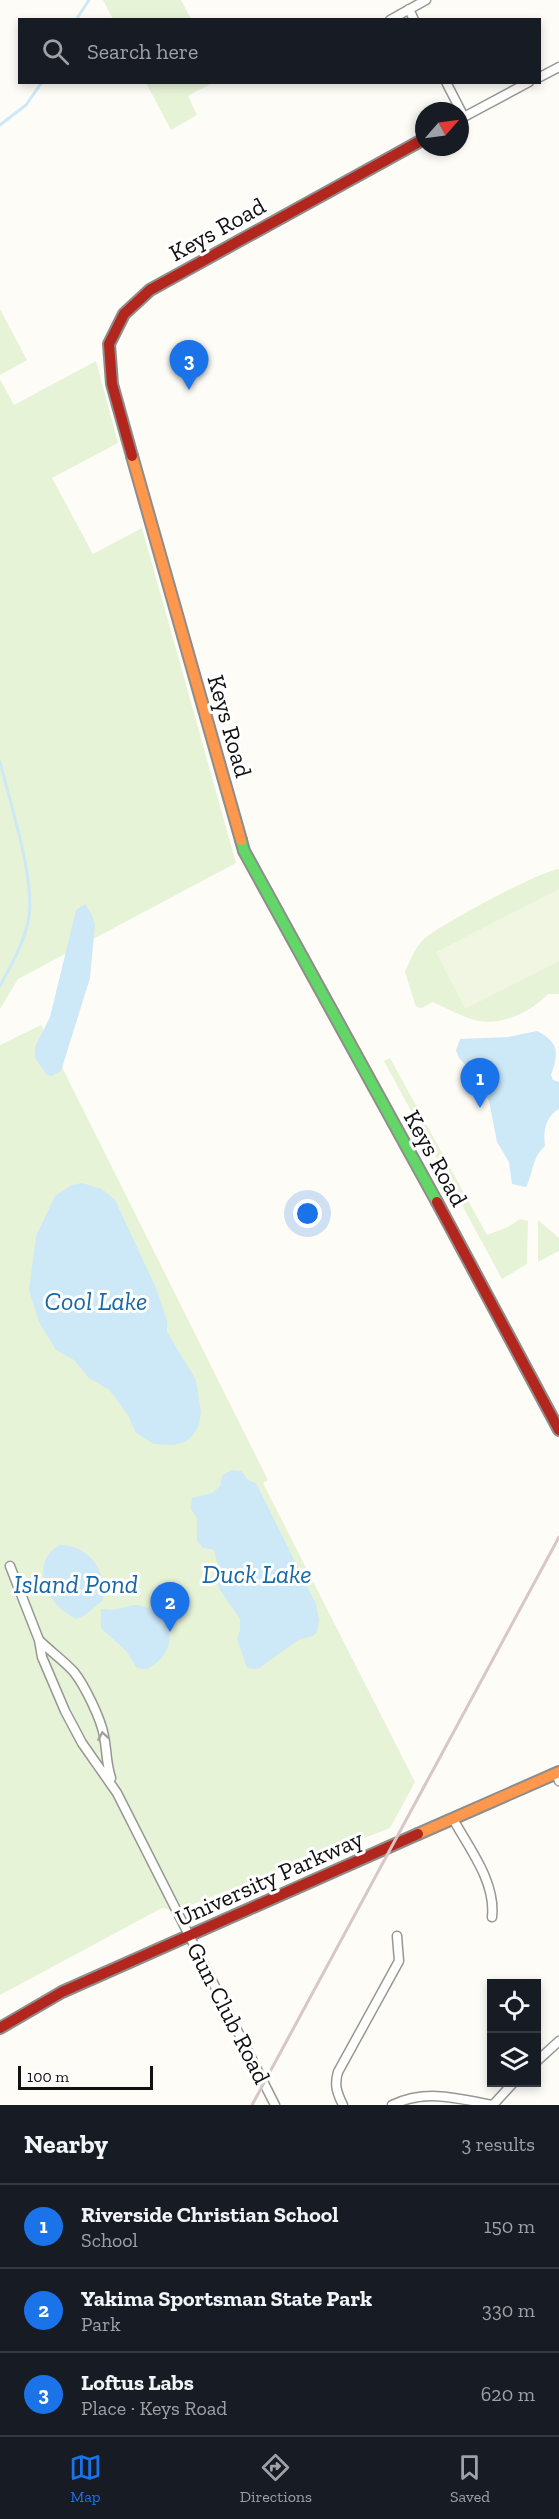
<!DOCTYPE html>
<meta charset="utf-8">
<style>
:root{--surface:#171b24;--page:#242831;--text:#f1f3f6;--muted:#9ea1a6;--line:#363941;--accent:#1a73e8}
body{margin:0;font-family:"Zilla Slab",serif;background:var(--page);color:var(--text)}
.controls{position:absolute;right:18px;bottom:18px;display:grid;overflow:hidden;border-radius:0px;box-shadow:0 3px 9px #0003}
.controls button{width:54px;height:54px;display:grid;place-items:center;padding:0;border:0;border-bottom:2px solid var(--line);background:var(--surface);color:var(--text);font:30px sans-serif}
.compass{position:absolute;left:415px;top:102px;width:54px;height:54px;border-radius:50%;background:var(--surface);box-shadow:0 3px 9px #0003;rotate:62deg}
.scale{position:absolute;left:18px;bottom:15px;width:135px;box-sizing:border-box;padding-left:6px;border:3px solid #111;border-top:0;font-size:16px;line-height:21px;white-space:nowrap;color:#111;-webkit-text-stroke:4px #fff;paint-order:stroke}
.you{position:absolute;left:308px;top:1214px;width:21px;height:21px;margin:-15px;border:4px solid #fff;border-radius:50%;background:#1a73e8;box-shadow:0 0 0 9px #1a73e833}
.badge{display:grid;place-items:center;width:39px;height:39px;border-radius:50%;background:var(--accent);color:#fff;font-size:20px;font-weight:700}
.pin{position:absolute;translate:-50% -50px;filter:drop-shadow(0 2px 3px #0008)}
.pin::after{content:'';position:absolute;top:32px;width:21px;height:18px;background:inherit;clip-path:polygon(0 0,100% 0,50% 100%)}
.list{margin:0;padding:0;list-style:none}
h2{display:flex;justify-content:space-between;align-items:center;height:78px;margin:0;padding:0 24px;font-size:26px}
h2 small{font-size:20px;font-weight:400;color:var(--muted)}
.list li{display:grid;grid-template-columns:39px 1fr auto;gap:18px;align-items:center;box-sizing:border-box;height:84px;padding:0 24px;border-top:2px solid var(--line)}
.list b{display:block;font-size:22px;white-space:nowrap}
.list p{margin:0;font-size:20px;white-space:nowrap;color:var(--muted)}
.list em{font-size:20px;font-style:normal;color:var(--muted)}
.icon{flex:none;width:33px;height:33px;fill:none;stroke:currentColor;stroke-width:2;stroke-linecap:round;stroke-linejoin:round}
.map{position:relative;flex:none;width:559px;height:2105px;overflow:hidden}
.search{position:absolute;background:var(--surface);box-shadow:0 3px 9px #0003;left:18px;right:18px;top:18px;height:66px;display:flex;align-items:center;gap:15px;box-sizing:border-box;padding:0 21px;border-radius:0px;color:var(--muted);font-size:22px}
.sheet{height:330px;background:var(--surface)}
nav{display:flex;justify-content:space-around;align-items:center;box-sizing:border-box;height:84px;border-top:2px solid var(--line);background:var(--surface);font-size:16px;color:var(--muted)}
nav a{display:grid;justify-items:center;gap:3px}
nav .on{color:var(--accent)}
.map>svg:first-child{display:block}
.green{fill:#e7f3d7}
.pitch{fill:#f0f6e1}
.water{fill:#cde8f7}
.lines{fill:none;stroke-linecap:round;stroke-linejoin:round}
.stream{stroke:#cde8f7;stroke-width:3}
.street-casing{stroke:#979795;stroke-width:11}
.fast-casing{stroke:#8e8d8b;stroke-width:14}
.slow-casing{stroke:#8e8d8b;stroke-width:14}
.jam-casing{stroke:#8e8d8b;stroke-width:14}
.street{stroke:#fffffe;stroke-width:8}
.fast{stroke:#63d668;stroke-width:10}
.slow{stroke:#ff974d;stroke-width:10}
.jam{stroke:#b3261e;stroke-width:10}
.rail{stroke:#d9c6c7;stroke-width:3}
.oneway{stroke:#a0a09f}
.labels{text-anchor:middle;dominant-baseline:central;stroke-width:6;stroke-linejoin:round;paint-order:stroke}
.street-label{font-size:24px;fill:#111;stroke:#fff}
.water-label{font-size:26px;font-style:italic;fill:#1768a6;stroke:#fff}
</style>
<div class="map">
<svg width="559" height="2105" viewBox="0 0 559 2105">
<rect width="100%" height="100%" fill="#fdfcf7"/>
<path class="green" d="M 103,0 L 181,0 L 191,19 L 113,19 Z
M 146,83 L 212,83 L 188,96 L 197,115 L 171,130 Z
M 0,309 L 27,360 L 0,375 Z
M 96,361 L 118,443 L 52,478 L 93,554 L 142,528 L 236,863 L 18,979 L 0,1009 L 0,379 L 14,405 Z
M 559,869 L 559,994 L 548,994 C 530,1013 498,1028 471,1019 C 458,1015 445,1007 432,1002 L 422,1008 L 416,1007 L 405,972 C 410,961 414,949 423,940 C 439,925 538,872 559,869 Z
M 41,1025 L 268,1480 L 263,1483 L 415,1782 L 390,1828 L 175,1911 L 162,1908 L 0,1995 L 0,1045 Z
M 390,1058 L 487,1235 L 508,1227 L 520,1219 L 528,1221 L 527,1264 L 502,1279 L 384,1061 Z
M 538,1220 L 559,1238 L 559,1251 L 538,1262 Z"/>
<path class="pitch" d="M 559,889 L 559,961 L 465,1009 L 436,952 Z"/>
<path class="water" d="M 85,904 L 92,915 L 95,925 L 90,978 L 61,1071 L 52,1076 L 47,1075 L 35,1058 L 35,1047 L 50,1017 L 76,910 Z
M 537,1031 C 559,1042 559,1053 551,1075 L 553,1080 L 559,1082 L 559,1109 C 545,1116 543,1133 545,1146 C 532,1157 533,1174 526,1187 L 512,1184 L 509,1162 L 497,1142 L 489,1101 L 470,1070 L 459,1058 L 456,1050 L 460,1039 L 508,1037 Z
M 82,1183 L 102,1189 L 115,1200 L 156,1288 L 167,1321 L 167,1332 L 196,1380 L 201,1413 L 199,1425 L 193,1435 L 185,1442 L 174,1445 L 154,1444 L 136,1433 L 128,1415 L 115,1397 L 108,1389 L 89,1378 L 74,1360 L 56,1350 L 39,1322 L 29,1290 L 36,1236 L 55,1196 L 72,1185 Z
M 231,1470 L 241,1471 L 248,1480 L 256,1483 L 316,1604 L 319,1620 L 317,1632 L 313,1636 L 298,1640 L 258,1669 L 247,1668 L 237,1639 L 240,1630 L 240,1619 L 220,1590 L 214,1574 L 218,1565 L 214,1550 L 203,1548 L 197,1540 L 197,1518 L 191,1509 L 192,1498 L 212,1493 L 220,1486 L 222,1476 Z
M 60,1545 C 90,1545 107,1572 103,1600 L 85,1615 L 76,1619 C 70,1615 64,1612 59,1607 C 41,1590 35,1557 60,1545 Z
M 134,1605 C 173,1607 184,1650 147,1669 L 137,1668 L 126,1651 L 101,1628 L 101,1609 L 113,1610 Z"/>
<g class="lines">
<path class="stream" d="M 76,20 L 89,0
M 0,125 L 26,105 L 42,82
M 0,762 C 10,803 37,883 28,922 C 23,945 11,966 0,986"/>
<g class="street-casing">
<path id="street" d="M 409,9 L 414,20
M 390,20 L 426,0
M 540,77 L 559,67
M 446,82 L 464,117
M 460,119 L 529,82
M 10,1566 L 39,1640 L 42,1657 L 65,1711 L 82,1743 L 117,1793 L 275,2105
M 39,1640 C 50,1651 64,1661 74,1672 C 85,1686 101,1719 104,1736 C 107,1751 106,1763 111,1778
M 556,1773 L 559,1781
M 453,1819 C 469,1848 496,1882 492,1917
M 536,2062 L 559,2041
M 343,2105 C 337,2093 334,2085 338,2072 L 399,1961 L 397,1936
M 392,2105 C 426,2089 457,2098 492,2105
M 493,2105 L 514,2082"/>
</g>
<g class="fast-casing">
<path id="fast" d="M 241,840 L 244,851 L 437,1202"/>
</g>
<g class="slow-casing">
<path id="slow" d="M 132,456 L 241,840
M 418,1834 L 559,1772"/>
</g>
<g class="jam-casing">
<path id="jam" d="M 132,456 L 112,384 L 109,344 L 124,314 L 150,290 L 424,139
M 437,1202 L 559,1430
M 0,2028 L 62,1992 L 418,1834"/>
</g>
<use href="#street" class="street"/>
<use href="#fast" class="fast"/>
<use href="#slow" class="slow"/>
<use href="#jam" class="jam"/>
<path class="rail" d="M 252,2105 L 559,1537"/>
</g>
<defs><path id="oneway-chevron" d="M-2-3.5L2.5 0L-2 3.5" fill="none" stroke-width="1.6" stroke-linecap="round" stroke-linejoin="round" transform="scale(1.5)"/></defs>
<use class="oneway" href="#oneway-chevron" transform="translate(103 1736) rotate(-100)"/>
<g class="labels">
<g class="street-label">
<text transform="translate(217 229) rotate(-29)">Keys Road</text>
<text transform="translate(230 726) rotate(74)">Keys Road</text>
<text transform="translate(436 1158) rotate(61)">Keys Road</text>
<text transform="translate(269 1878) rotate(-24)">University Parkway</text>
<text transform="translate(229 2013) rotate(63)">Gun Club Road</text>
</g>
<g class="water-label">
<text x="96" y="1301">Cool Lake</text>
<text x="257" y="1574">Duck Lake</text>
<text x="76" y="1584">Island Pond</text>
</g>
</g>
</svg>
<div class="controls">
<button><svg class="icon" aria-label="locate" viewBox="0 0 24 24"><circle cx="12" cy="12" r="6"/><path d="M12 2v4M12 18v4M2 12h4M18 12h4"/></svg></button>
<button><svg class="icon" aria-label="layers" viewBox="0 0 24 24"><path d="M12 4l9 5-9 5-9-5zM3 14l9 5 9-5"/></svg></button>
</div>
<svg class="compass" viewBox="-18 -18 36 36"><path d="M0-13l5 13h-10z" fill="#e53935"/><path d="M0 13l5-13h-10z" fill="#9ea1a6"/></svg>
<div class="scale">100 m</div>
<div class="you"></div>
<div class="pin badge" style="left:480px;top:1108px">1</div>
<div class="pin badge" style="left:170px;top:1632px">2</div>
<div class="pin badge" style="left:189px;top:390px">3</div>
<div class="search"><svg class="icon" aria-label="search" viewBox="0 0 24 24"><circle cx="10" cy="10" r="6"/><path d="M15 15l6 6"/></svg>Search here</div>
</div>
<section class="sheet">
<h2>Nearby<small>3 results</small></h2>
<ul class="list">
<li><span class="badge">1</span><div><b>Riverside Christian School</b><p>School</p></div><em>150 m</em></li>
<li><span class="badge">2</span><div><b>Yakima Sportsman State Park</b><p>Park</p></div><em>330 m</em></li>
<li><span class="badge">3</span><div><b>Loftus Labs</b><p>Place · Keys Road</p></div><em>620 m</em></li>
</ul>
</section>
<nav>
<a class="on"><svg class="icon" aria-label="map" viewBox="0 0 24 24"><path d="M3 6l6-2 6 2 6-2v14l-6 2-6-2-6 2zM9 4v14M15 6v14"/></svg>Map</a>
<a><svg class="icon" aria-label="directions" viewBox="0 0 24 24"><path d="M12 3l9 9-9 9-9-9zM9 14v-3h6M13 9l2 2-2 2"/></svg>Directions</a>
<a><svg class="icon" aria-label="saved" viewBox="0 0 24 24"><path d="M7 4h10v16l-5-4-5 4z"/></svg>Saved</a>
</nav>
